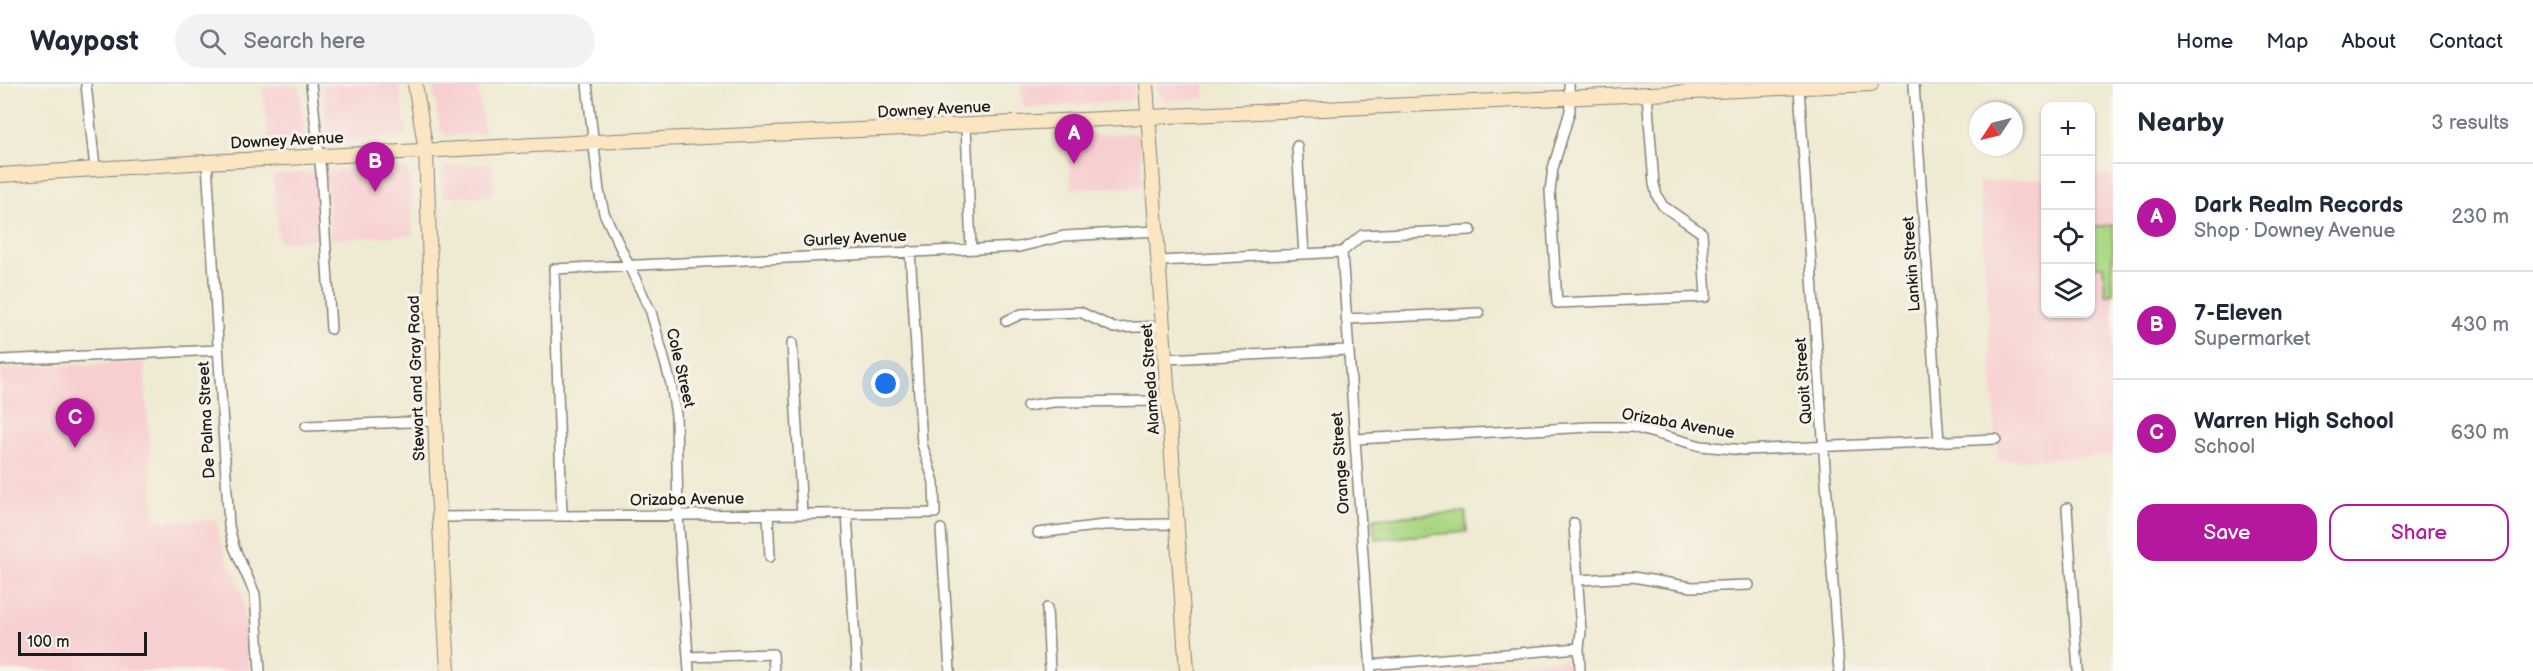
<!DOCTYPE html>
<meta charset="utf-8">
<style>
:root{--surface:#fff;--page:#f2f2f3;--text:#1f2937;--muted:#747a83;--line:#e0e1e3;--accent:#b5179e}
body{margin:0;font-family:"Balsamiq Sans",sans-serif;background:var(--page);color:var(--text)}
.controls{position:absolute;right:18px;top:18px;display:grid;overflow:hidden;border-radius:12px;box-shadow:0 2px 4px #0004}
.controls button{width:54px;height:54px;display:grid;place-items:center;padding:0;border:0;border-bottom:2px solid var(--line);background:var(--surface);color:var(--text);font:30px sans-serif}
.compass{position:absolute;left:1969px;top:18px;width:54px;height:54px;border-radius:50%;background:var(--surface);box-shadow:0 2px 4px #0004;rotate:235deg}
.scale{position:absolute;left:18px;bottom:15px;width:129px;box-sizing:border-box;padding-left:6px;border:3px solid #1c1c1c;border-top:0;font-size:16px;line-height:21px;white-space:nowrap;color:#1c1c1c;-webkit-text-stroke:4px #f7f3e8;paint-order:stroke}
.you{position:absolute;left:886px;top:300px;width:21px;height:21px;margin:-15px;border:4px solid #fff;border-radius:50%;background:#1a73e8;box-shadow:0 0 0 9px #1a73e833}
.badge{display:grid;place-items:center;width:39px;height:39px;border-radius:50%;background:var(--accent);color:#fff;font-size:20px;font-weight:700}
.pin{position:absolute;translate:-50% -50px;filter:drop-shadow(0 2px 3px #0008)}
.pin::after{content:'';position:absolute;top:32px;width:21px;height:18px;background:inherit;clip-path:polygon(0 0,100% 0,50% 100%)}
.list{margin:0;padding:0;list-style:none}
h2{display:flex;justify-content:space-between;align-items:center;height:78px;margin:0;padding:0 24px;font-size:26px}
h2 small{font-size:20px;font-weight:400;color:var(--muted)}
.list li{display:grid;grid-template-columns:39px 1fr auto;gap:18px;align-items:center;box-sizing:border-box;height:108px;padding:0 24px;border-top:2px solid var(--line)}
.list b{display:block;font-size:22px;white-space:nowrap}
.list p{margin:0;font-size:20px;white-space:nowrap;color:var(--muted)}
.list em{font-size:20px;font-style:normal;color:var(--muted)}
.actions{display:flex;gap:12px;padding:18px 24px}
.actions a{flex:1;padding:14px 0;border:2px solid var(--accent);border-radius:18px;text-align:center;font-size:21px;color:var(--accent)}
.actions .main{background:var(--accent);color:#fff}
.icon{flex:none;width:33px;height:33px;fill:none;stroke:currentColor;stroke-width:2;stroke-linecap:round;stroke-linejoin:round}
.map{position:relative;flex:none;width:2113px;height:587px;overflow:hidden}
header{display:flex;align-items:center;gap:36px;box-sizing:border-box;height:84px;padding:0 30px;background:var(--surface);border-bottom:2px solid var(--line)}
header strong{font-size:28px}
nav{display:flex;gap:33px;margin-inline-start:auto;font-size:21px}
.search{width:420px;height:54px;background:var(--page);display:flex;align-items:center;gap:15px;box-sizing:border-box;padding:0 21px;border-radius:33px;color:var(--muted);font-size:22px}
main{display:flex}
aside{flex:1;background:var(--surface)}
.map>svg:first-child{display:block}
.built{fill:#f7cfd0}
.grass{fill:url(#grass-tufts);stroke:#647a50;stroke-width:1.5}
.park{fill:#abd884;stroke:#647a50;stroke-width:1.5}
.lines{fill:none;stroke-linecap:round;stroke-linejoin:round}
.street-casing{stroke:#868377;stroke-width:12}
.secondary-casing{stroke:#868377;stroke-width:16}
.street{stroke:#fff;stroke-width:9}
.secondary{stroke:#fbe6c4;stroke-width:14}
.labels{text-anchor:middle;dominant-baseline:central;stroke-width:6;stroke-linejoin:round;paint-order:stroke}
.street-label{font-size:16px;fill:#1c1c1c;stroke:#f7f3e8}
</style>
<header>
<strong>Waypost</strong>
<div class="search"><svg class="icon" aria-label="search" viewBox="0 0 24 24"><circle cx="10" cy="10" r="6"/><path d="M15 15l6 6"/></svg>Search here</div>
<nav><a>Home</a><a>Map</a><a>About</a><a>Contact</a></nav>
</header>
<main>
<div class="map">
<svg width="2113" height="587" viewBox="0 0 2113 587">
<defs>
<pattern id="grass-tufts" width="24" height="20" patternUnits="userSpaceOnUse" patternTransform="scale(1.5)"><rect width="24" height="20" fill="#abd884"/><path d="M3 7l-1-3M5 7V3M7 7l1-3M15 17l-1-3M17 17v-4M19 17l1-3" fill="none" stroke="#93b971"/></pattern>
</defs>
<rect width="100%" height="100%" fill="#f7f3e8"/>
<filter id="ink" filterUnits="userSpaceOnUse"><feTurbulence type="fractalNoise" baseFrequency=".0167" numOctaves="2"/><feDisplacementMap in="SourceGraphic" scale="12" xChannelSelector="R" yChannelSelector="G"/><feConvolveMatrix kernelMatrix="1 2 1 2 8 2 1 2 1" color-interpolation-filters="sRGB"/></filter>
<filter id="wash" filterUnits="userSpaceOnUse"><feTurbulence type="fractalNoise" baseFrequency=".008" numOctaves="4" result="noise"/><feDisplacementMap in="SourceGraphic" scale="24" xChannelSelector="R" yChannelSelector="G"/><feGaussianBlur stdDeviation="1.35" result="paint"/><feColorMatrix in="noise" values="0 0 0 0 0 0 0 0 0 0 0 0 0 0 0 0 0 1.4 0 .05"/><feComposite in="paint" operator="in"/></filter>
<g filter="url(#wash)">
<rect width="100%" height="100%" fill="#efead2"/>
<path class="built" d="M 299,0 L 305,52 L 300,58 L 269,59 L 262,2 Z
M 322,0 L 399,0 L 407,47 L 401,53 L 331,56 L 327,50 Z
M 432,0 L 477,0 L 485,49 L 447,52 L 440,45 Z
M 1020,0 L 1133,0 L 1134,13 L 1130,17 L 1023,24 Z
M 1157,0 L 1205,0 L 1205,14 L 1165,18 L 1159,12 Z
M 1134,49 L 1140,53 L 1143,102 L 1071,105 L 1068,53 Z
M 492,80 L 493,111 L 443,113 L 442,87 L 448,82 Z
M 404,84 L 411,91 L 413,151 L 330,155 L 326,87 Z
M 318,88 L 322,155 L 279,158 L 273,91 Z
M 2113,91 L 2113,371 L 1998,377 L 1979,98 L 2045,95 L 2046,230 L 2090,230 L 2091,93 Z
M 144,278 L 155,437 L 217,436 L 219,452 L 225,470 L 242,506 L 249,587 L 0,587 L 0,285 Z
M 1563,576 L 1568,581 L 1570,587 L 1429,587 Z"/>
<path class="grass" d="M 1466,428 L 1467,448 L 1375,455 L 1373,434 Z"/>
<path class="park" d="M 2113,141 L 2113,209 L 2105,210 L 2103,182 L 2092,182 L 2091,143 Z"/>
</g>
<g filter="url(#ink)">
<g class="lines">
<g class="street-casing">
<path id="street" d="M 86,0 L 95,84
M 311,0 L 321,88 L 331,245
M 587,0 L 599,107 L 604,129 L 651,228 L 671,300 L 676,331 L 678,431 L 689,587
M 1569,0 L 1570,27 L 1553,84 L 1550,107 L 1557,219 L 1706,213 L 1702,149 L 1663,122 L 1657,112 L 1654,100 L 1647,10
M 1914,0 L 1939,358
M 1799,4 L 1839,587
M 966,42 L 971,165
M 1297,62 L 1304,170
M 207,78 L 229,442 L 234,463 L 255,510 L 260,587
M 1342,168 L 1371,587
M 1159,177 L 1342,168 L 1362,151 L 1471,146
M 1346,235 L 1479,229
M 1006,237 L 1021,230 L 1080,228 L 1114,244 L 1164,242
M 792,259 L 802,430
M 1166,275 L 1348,266
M 0,276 L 218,266
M 1027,322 L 1053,318 L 1169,317
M 306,342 L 435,337
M 1355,355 L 1591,343 L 1632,343 L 1701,362 L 1744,366 L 1996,355
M 2067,424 L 2078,587
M 768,430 L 770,473
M 847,430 L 857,587
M 562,431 L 554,185 L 1019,163 L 1064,152 L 1157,147
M 439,433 L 935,429 L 934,398 L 922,360 L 910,167
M 1574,439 L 1581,548 L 1579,564 L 1580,587
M 941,445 L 950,587
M 1038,449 L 1104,441 L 1177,440
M 1578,496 L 1633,493 L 1692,503 L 1749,501
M 1047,524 L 1050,587
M 688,573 L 773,570 L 774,587
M 1370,581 L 1579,564"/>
</g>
<g class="secondary-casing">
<path id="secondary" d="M 415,0 L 426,67 L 437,388 L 448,587
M 1146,0 L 1187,587
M 0,91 L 207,78 L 595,58 L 1871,0"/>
</g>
<use href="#street" class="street"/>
<use href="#secondary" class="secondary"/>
</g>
</g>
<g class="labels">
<g class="street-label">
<text transform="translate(934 26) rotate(-3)">Downey Avenue</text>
<text transform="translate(287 57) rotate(-3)">Downey Avenue</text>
<text transform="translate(855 155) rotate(-3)">Gurley Avenue</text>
<text transform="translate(1912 180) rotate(-94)">Lankin Street</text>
<text transform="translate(680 284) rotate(77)">Cole Street</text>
<text transform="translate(417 294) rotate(-92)">Stewart and Gray Road</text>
<text transform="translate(1151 295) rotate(-94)">Alameda Street</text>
<text transform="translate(1804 297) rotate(-94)">Quoit Street</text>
<text transform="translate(207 336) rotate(-93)">De Palma Street</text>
<text transform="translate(1678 340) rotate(10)">Orizaba Avenue</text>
<text transform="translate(1341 379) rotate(-94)">Orange Street</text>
<text transform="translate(687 416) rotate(-1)">Orizaba Avenue</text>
</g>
</g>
</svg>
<div class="controls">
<button>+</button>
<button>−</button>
<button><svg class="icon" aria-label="locate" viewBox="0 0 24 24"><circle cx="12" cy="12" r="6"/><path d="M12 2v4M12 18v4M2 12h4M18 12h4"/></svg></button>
<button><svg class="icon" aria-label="layers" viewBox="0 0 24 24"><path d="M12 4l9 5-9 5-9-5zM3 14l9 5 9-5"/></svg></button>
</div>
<svg class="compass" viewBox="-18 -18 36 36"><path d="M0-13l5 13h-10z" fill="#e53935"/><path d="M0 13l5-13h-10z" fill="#747a83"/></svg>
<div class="scale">100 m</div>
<div class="you"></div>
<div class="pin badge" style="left:1074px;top:80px">A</div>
<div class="pin badge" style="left:375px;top:108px">B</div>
<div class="pin badge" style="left:75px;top:364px">C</div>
</div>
<aside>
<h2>Nearby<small>3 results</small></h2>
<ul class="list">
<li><span class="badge">A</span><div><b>Dark Realm Records</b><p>Shop · Downey Avenue</p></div><em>230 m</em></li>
<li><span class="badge">B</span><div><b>7-Eleven</b><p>Supermarket</p></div><em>430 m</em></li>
<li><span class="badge">C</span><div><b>Warren High School</b><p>School</p></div><em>630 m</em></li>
</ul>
<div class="actions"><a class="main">Save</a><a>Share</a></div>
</aside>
</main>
